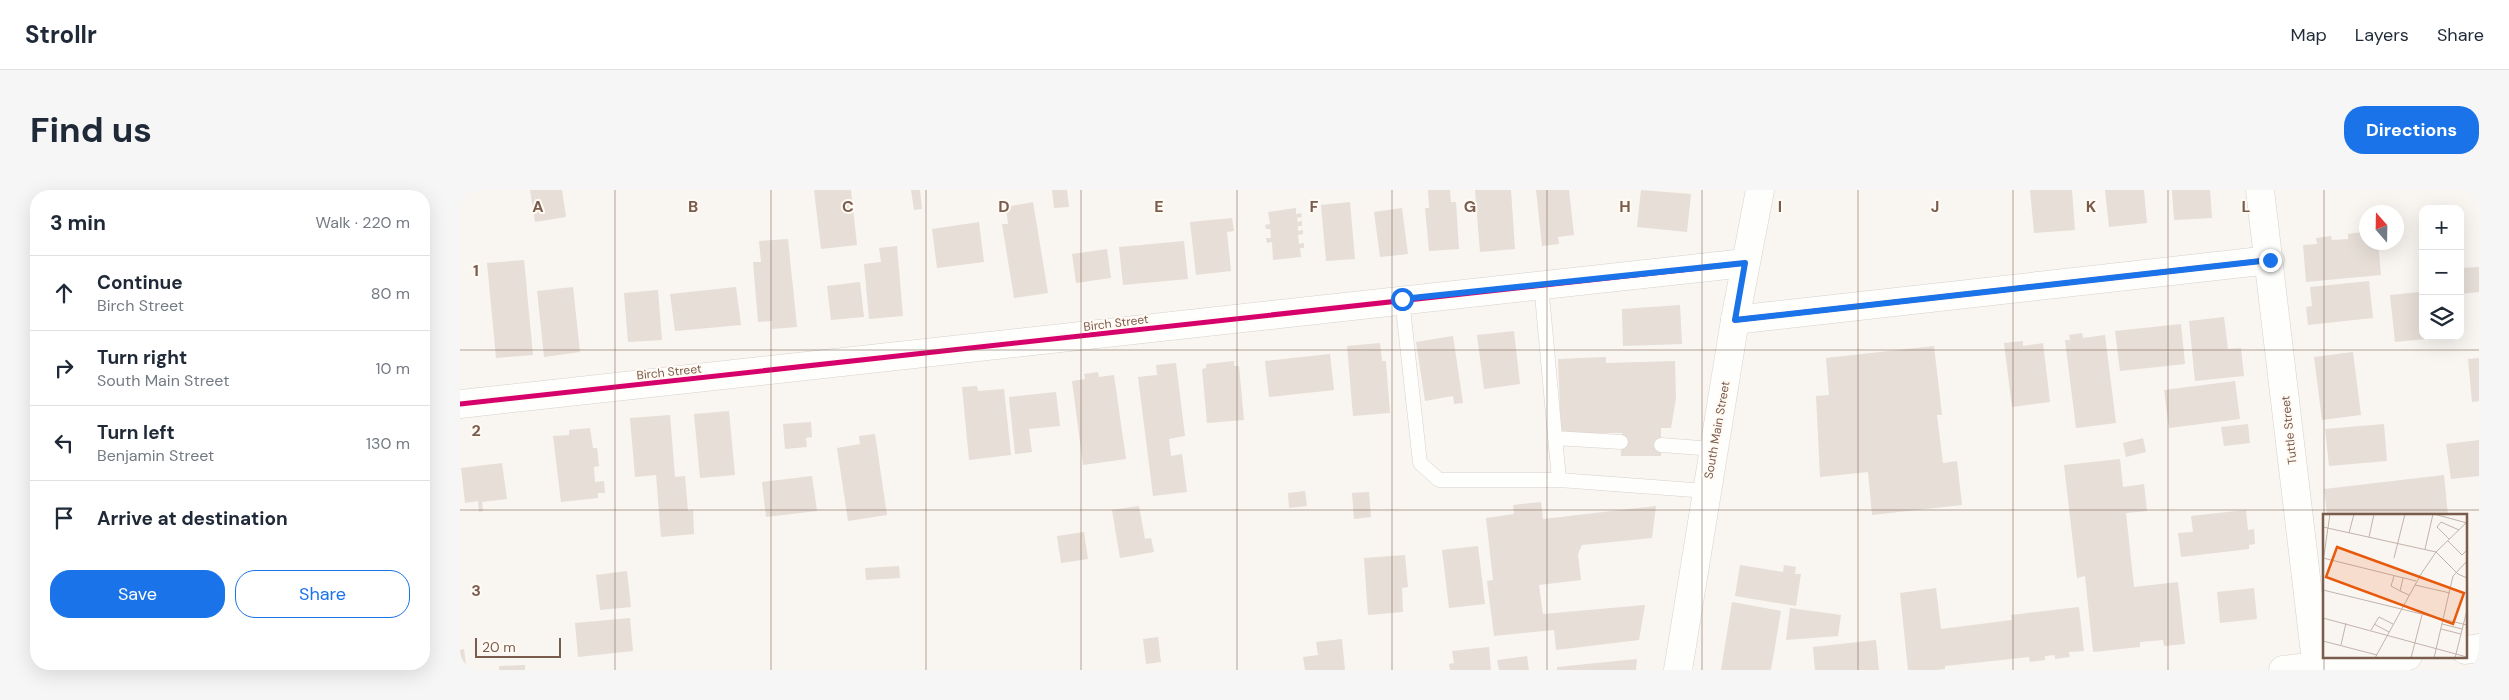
<!DOCTYPE html>
<meta charset="utf-8">
<style>
:root{--surface:#fff;--page:#f6f6f7;--text:#1f2937;--muted:#747a83;--line:#e0e1e3;--accent:#1a73e8}
body{margin:0;font-family:"DM Sans",sans-serif;background:var(--page);color:var(--text)}
.controls{position:absolute;right:15px;top:15px;display:grid;overflow:hidden;border-radius:10px;box-shadow:0 5px 20px #0002}
.controls button{width:45px;height:45px;display:grid;place-items:center;padding:0;border:0;border-bottom:1px solid var(--line);background:var(--surface);color:var(--text);font:25px sans-serif}
.compass{position:absolute;left:1899px;top:15px;width:45px;height:45px;border-radius:50%;background:var(--surface);box-shadow:0 5px 20px #0002;rotate:340deg}
.scale{position:absolute;left:15px;bottom:12px;width:86px;box-sizing:border-box;padding-left:5px;border:2px solid #7a5c4d;border-top:0;font-size:14px;line-height:18px;white-space:nowrap;color:#7a5c4d;-webkit-text-stroke:4px #fffaf3;paint-order:stroke}
.stop{position:absolute;width:15px;height:15px;margin:-11px;border:4px solid #1a73e8;border-radius:50%;background:#fff}
.stop.end{background:#1a73e8;border-color:#fff;box-shadow:0 1px 5px #0008}
.list{margin:0;padding:0;list-style:none}
h2{display:flex;justify-content:space-between;align-items:center;height:65px;margin:0;padding:0 20px;font-size:21px}
h2 small{font-size:16px;font-weight:400;color:var(--muted)}
.list li{display:grid;grid-template-columns:32px 1fr auto;gap:15px;align-items:center;box-sizing:border-box;height:75px;padding:0 20px;border-top:1px solid var(--line)}
.list b{display:block;font-size:19px;white-space:nowrap}
.list p{margin:0;font-size:16px;white-space:nowrap;color:var(--muted)}
.list em{font-size:16px;font-style:normal;color:var(--muted)}
.actions{display:flex;gap:10px;padding:15px 20px}
.actions a{flex:1;padding:11px 0;border:1px solid var(--accent);border-radius:20px;text-align:center;font-size:18px;color:var(--accent)}
.actions .main{background:var(--accent);color:#fff}
.icon{flex:none;width:28px;height:28px;fill:none;stroke:currentColor;stroke-width:2;stroke-linecap:round;stroke-linejoin:round}
.map{position:relative;flex:none;width:2019px;height:480px;overflow:hidden;border-radius:20px}
header{display:flex;align-items:center;gap:30px;box-sizing:border-box;height:70px;padding:0 25px;background:var(--surface);border-bottom:1px solid var(--line)}
header strong{font-size:24px}
nav{display:flex;gap:28px;margin-inline-start:auto;font-size:18px}
.intro{display:flex;align-items:center;justify-content:space-between;box-sizing:border-box;height:120px;padding:0 30px}
h1{margin:0;font-size:35px}
.button{padding:12px 22px;border-radius:20px;background:var(--accent);color:#fff;font-size:18px;font-weight:700}
main{display:flex;gap:30px;padding:0 30px}
aside{flex:1;background:var(--surface);border-radius:20px;box-shadow:0 5px 20px #0002}
.map>svg:first-child{display:block}
.building{fill:#e6ded7}
.lines{fill:none;stroke-linecap:round;stroke-linejoin:round}
.lane-casing{stroke:#d7d1cb;stroke-width:15}
.street-casing{stroke:#d7d1cb;stroke-width:29}
.secondary-casing{stroke:#d9d2cb;stroke-width:29}
.lane{stroke:#fefefd;stroke-width:14}
.street{stroke:#fefefd;stroke-width:28}
.secondary{stroke:#fefefd;stroke-width:28}
.cycleway-casing{stroke:#fffaf3;stroke-width:8}
.cycleway{stroke:#d6006c;stroke-width:5}
.route{stroke:#1a73e8;stroke-width:6}
.grid{fill:none;stroke:#7a5c4d;stroke-width:1;stroke-opacity:0.55}
.labels{text-anchor:middle;dominant-baseline:central;stroke-width:4;stroke-linejoin:round;paint-order:stroke}
.street-label{font-size:12px;fill:#7a5c4d;stroke:#fffaf3}
.inset-road{fill:none;stroke:#c2b3aa;stroke-width:1}
.view{fill:#e8590c;fill-opacity:0.15;stroke:#e8590c;stroke-width:2.5}
.inset-edge{fill:none;stroke:#7a5c4d;stroke-width:2.5}
.grid-label{font-size:16px;text-anchor:middle;font-weight:bold;fill:#7a5c4d;stroke:#fffaf3;stroke-width:4;stroke-linejoin:round;paint-order:stroke}
</style>
<header>
<strong>Strollr</strong>
<nav><a>Map</a><a>Layers</a><a>Share</a></nav>
</header>
<div class="intro"><h1>Find us</h1><a class="button">Directions</a></div>
<main>
<aside>
<h2>3 min<small>Walk · 220 m</small></h2>
<ul class="list">
<li><svg class="icon" aria-label="ahead" viewBox="0 0 24 24"><path d="M12 20V5M6 11l6-6 6 6"/></svg><div><b>Continue</b><p>Birch Street</p></div><em>80 m</em></li>
<li><svg class="icon" aria-label="right" viewBox="0 0 24 24"><path d="M7 20v-9h11M14 6l5 5-5 5"/></svg><div><b>Turn right</b><p>South Main Street</p></div><em>10 m</em></li>
<li><svg class="icon" aria-label="left" viewBox="0 0 24 24"><path d="M17 20v-9H6M10 6l-5 5 5 5"/></svg><div><b>Turn left</b><p>Benjamin Street</p></div><em>130 m</em></li>
<li><svg class="icon" aria-label="arrive" viewBox="0 0 24 24"><path d="M6 21V4h12l-3 4 3 4H6"/></svg><div><b>Arrive at destination</b></div></li>
</ul>
<div class="actions"><a class="main">Save</a><a>Share</a></div>
</aside>
<div class="map">
<svg width="2019" height="480" viewBox="0 0 2019 480">
<rect width="100%" height="100%" fill="#f9f5f0"/>
<path class="building" d="M 70,0 L 102,0 L 106,27 L 75,32 Z
M 354,0 L 391,0 L 397,55 L 361,59 Z
M 451,0 L 460,0 L 462,19 L 454,20 Z
M 592,0 L 607,0 L 609,17 L 594,18 Z
M 968,0 L 990,0 L 991,12 L 996,12 L 999,59 L 969,61 L 965,18 L 969,18 Z
M 1015,0 L 1051,0 L 1055,59 L 1020,62 Z
M 1076,0 L 1109,0 L 1114,45 L 1098,47 L 1099,54 L 1082,56 Z
M 1181,0 L 1231,4 L 1227,42 L 1177,37 Z
M 1570,0 L 1612,0 L 1615,40 L 1574,43 Z
M 1645,0 L 1684,0 L 1687,33 L 1649,37 Z
M 1712,0 L 1750,0 L 1752,28 L 1714,30 Z
M 573,12 L 588,103 L 554,108 L 542,34 L 548,34 L 546,17 Z
M 890,12 L 895,69 L 866,71 L 861,15 Z
M 836,18 L 836,24 L 841,23 L 842,27 L 837,28 L 838,32 L 842,31 L 842,36 L 838,36 L 838,41 L 843,40 L 843,44 L 838,45 L 839,54 L 844,53 L 844,58 L 840,58 L 841,67 L 813,70 L 812,52 L 807,53 L 806,48 L 811,48 L 810,39 L 806,39 L 805,35 L 810,34 L 808,22 Z
M 942,18 L 948,64 L 920,67 L 914,22 Z
M 772,28 L 774,41 L 767,42 L 771,81 L 736,85 L 730,32 Z
M 519,32 L 524,72 L 477,78 L 472,39 Z
M 1903,42 L 1906,52 L 1918,52 L 1921,85 L 1846,92 L 1843,55 L 1857,54 L 1856,48 L 1871,46 L 1872,50 L 1888,49 L 1888,44 Z
M 328,49 L 337,137 L 312,139 L 312,131 L 298,132 L 293,72 L 301,72 L 299,51 Z
M 724,51 L 728,89 L 663,95 L 659,57 Z
M 437,56 L 443,126 L 409,129 L 404,74 L 421,72 L 419,58 Z
M 647,59 L 651,88 L 616,93 L 612,64 Z
M 64,70 L 73,165 L 36,168 L 27,73 Z
M 2019,77 L 2019,102 L 2000,104 L 2000,78 Z
M 1909,91 L 1913,128 L 1848,135 L 1846,117 L 1852,116 L 1850,97 Z
M 400,92 L 404,127 L 371,130 L 367,96 Z
M 113,97 L 120,162 L 84,167 L 77,101 Z
M 276,97 L 281,135 L 215,141 L 210,104 Z
M 198,100 L 202,150 L 168,152 L 164,103 Z
M 1960,102 L 1963,146 L 1965,149 L 1935,152 L 1930,105 Z
M 1220,115 L 1222,154 L 1163,156 L 1162,119 Z
M 1764,127 L 1768,159 L 1781,158 L 1784,186 L 1735,191 L 1729,131 Z
M 1721,134 L 1725,174 L 1660,181 L 1655,141 Z
M 1054,141 L 1060,194 L 1024,199 L 1017,145 Z
M 1622,143 L 1623,148 L 1645,145 L 1656,233 L 1616,238 L 1605,150 L 1610,150 L 1609,145 Z
M 993,146 L 1003,213 L 994,214 L 993,206 L 965,211 L 956,152 Z
M 1563,151 L 1563,156 L 1583,153 L 1590,212 L 1552,217 L 1544,153 Z
M 920,153 L 922,171 L 926,171 L 930,223 L 893,226 L 887,156 Z
M 1474,156 L 1482,225 L 1477,225 L 1483,273 L 1497,271 L 1502,315 L 1412,325 L 1408,282 L 1360,287 L 1356,206 L 1369,205 L 1366,168 Z
M 1893,162 L 1901,225 L 1862,230 L 1854,167 Z
M 870,164 L 874,200 L 809,207 L 805,171 Z
M 1146,167 L 1146,173 L 1215,171 L 1216,208 L 1211,238 L 1201,238 L 1201,266 L 1161,266 L 1162,243 L 1101,243 L 1098,169 Z
M 2019,168 L 2019,211 L 2012,212 L 2008,169 Z
M 774,171 L 774,176 L 779,176 L 784,230 L 747,233 L 742,179 L 746,178 L 746,174 Z
M 716,173 L 725,246 L 709,249 L 711,266 L 722,264 L 727,302 L 693,306 L 678,187 L 697,185 L 696,175 Z
M 638,182 L 639,187 L 654,185 L 666,269 L 623,275 L 612,191 L 625,189 L 624,184 Z
M 1775,191 L 1780,229 L 1709,238 L 1704,200 Z
M 517,196 L 518,201 L 544,199 L 551,265 L 509,270 L 502,197 Z
M 596,202 L 600,236 L 569,239 L 572,262 L 555,264 L 549,207 Z
M 269,221 L 275,285 L 240,288 L 234,224 Z
M 210,225 L 215,287 L 225,286 L 228,321 L 233,320 L 234,344 L 201,347 L 196,285 L 175,287 L 170,228 Z
M 351,232 L 352,247 L 346,248 L 347,257 L 325,259 L 323,234 Z
M 1788,234 L 1790,253 L 1764,256 L 1761,237 Z
M 1924,234 L 1927,271 L 1869,276 L 1865,239 Z
M 130,238 L 133,258 L 137,258 L 139,276 L 134,277 L 135,292 L 144,291 L 145,303 L 138,303 L 138,308 L 101,312 L 93,246 L 109,245 L 109,240 Z
M 415,244 L 427,325 L 388,331 L 377,258 L 400,254 L 399,246 Z
M 1683,248 L 1686,262 L 1666,267 L 1663,253 Z
M 2019,250 L 2019,286 L 1991,289 L 1986,254 Z
M 1660,269 L 1663,297 L 1684,294 L 1687,321 L 1666,323 L 1674,397 L 1718,392 L 1725,454 L 1704,456 L 1703,450 L 1680,452 L 1680,457 L 1633,462 L 1625,386 L 1617,388 L 1604,275 Z
M 42,273 L 47,309 L 22,312 L 23,321 L 19,322 L 18,311 L 5,313 L 1,278 Z
M 1984,285 L 1988,325 L 1867,325 L 1864,299 Z
M 352,286 L 357,321 L 306,327 L 302,292 Z
M 845,301 L 847,316 L 829,318 L 828,303 Z
M 909,302 L 911,327 L 894,329 L 892,303 Z
M 1081,312 L 1083,329 L 1196,316 L 1192,348 L 1122,355 L 1118,364 L 1121,390 L 1079,395 L 1083,424 L 1185,415 L 1179,450 L 1096,460 L 1094,440 L 1034,446 L 1027,391 L 1033,390 L 1026,328 L 1054,324 L 1053,315 Z
M 679,316 L 685,349 L 691,348 L 694,362 L 660,368 L 652,320 Z
M 1786,320 L 1788,340 L 1794,339 L 1795,354 L 1789,355 L 1789,359 L 1721,367 L 1718,343 L 1733,342 L 1731,326 Z
M 624,342 L 628,369 L 601,373 L 597,346 Z
M 1018,356 L 1025,414 L 989,418 L 982,360 Z
M 945,365 L 948,397 L 942,398 L 943,422 L 908,425 L 904,368 Z
M 1280,375 L 1323,382 L 1324,375 L 1336,377 L 1335,384 L 1341,384 L 1336,416 L 1275,406 Z
M 439,376 L 440,388 L 406,390 L 405,378 Z
M 167,381 L 171,417 L 140,420 L 136,385 Z
M 1476,398 L 1481,439 L 1552,430 L 1551,425 L 1619,417 L 1624,461 L 1609,462 L 1610,467 L 1595,469 L 1595,465 L 1585,466 L 1585,470 L 1570,472 L 1569,467 L 1485,476 L 1485,479 L 1476,480 L 1448,480 L 1440,403 Z
M 1794,398 L 1797,429 L 1760,433 L 1757,402 Z
M 1272,412 L 1321,421 L 1311,480 L 1261,480 Z
M 1330,418 L 1381,425 L 1378,446 L 1326,450 Z
M 170,428 L 173,461 L 118,467 L 115,433 Z
M 698,447 L 701,472 L 686,474 L 683,449 Z
M 882,449 L 885,480 L 845,480 L 843,467 L 858,465 L 856,452 Z
M 1416,450 L 1419,480 L 1355,480 L 1353,457 Z
M 1029,457 L 1031,480 L 990,480 L 989,474 L 994,473 L 992,461 Z
M 4,459 L 6,476 L 2,476 L 2,480 L 0,480 L 0,460 Z
M 1067,466 L 1069,480 L 1039,480 L 1037,470 Z
M 1177,469 L 1176,480 L 1097,480 L 1097,477 Z
M 65,475 L 65,480 L 39,480 L 39,476 Z"/>
<g class="lines">
<g class="lane-casing">
<path id="lane" d="M 1081,94 L 1099,290 L 1247,301
M 942,109 L 960,273 L 979,290 L 1099,290
M 1095,248 L 1161,252
M 1201,255 L 1254,259"/>
</g>
<g class="street-casing">
<path id="street" d="M 1800,0 L 1857,480
M 1275,130 L 1810,70
M 0,214 L 1285,73
M 2005,460 L 2019,458
M 1823,480 L 1948,466"/>
</g>
<g class="secondary-casing">
<path id="secondary" d="M 1218,480 L 1275,130 L 1300,0"/>
</g>
<use href="#lane" class="lane"/>
<use href="#street" class="street"/>
<use href="#secondary" class="secondary"/>
<g class="cycleway-casing">
<path id="cycleway" d="M 1275,130 L 1810,70
M 0,214 L 1285,73"/>
</g>
<use href="#cycleway" class="cycleway"/>
</g>
<g class="lines">
<path class="route" d="M 942,109 L 1285,73 L 1275,130 L 1810,70"/>
</g>
<path class="grid" d="M 155,0 L 155,480M 311,0 L 311,480M 466,0 L 466,480M 621,0 L 621,480M 777,0 L 777,480M 932,0 L 932,480M 1087,0 L 1087,480M 1242,0 L 1242,480M 1398,0 L 1398,480M 1553,0 L 1553,480M 1708,0 L 1708,480M 1864,0 L 1864,480M 0,160 L 2019,160M 0,320 L 2019,320"/>
<g class="labels">
<g class="street-label">
<text transform="translate(656 133) rotate(-7)">Birch Street</text>
<text transform="translate(209 182) rotate(-6)">Birch Street</text>
<text transform="translate(1257 240) rotate(-80)">South Main Street</text>
<text transform="translate(1829 240) rotate(-96)">Tuttle Street</text>
</g>
</g>
<g transform="translate(1863 324)">
<rect width="144" height="144" fill="#f9f5f0"/>
<path class="inset-road" d="M 111,0 L 144,9M 0,13 L 113,38M 26,19 L 31,0M 46,23 L 51,0M 126,25 L 114,13 L 118,8 L 136,16M 125,27 L 139,41 L 144,36M 102,35 L 110,0M 113,38 L 135,60 L 144,64M 0,44 L 93,67M 71,44 L 82,0M 0,48 L 7,0M 71,62 L 68,72 L 77,77M 80,64 L 77,77 L 86,81M 92,71 L 127,79M 0,76 L 144,111M 0,104 L 144,143M 51,110 L 66,118M 119,110 L 139,115M 118,115 L 138,120M 48,116 L 56,103 L 70,110M 0,127 L 54,141M 18,131 L 23,109M 52,144 L 98,60 L 113,38 L 144,8M 88,144 L 99,101M 111,144 L 130,62 L 144,47M 132,144 L 144,96"/>
<path class="view" d="M 14,33 L 141,79 L 130,110 L 3,63 Z"/>
<rect width="144" height="144" class="inset-edge"/>
</g>
<g class="grid-label">
<text x="78" y="22">A</text>
<text x="233" y="22">B</text>
<text x="388" y="22">C</text>
<text x="544" y="22">D</text>
<text x="699" y="22">E</text>
<text x="854" y="22">F</text>
<text x="1010" y="22">G</text>
<text x="1165" y="22">H</text>
<text x="1320" y="22">I</text>
<text x="1475" y="22">J</text>
<text x="1631" y="22">K</text>
<text x="1786" y="22">L</text>
<text x="16" y="86">1</text>
<text x="16" y="246">2</text>
<text x="16" y="406">3</text>
</g>
</svg>
<div class="controls">
<button>+</button>
<button>−</button>
<button><svg class="icon" aria-label="layers" viewBox="0 0 24 24"><path d="M12 4l9 5-9 5-9-5zM3 14l9 5 9-5"/></svg></button>
</div>
<svg class="compass" viewBox="-18 -18 36 36"><path d="M0-13l5 13h-10z" fill="#e53935"/><path d="M0 13l5-13h-10z" fill="#747a83"/></svg>
<div class="scale">20 m</div>
<div class="stop" style="left:942px;top:109px"></div>
<div class="stop end" style="left:1810px;top:70px"></div>
</div>
</main>
